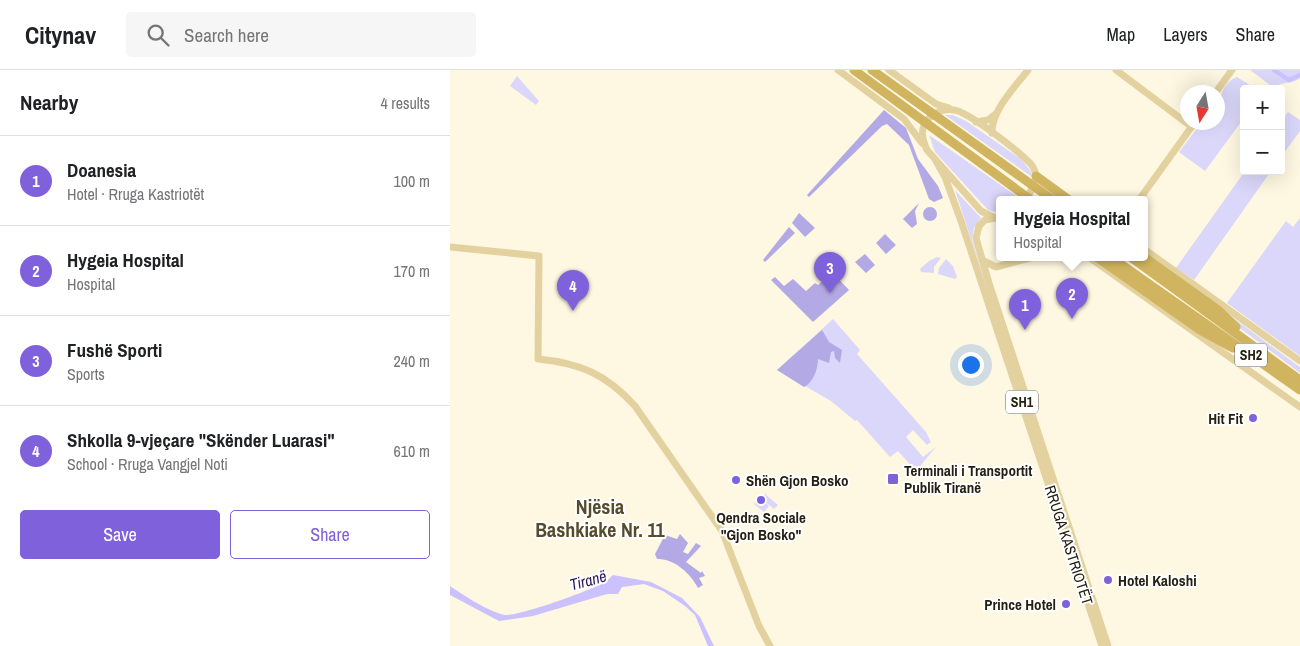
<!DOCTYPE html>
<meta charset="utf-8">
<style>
:root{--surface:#fff;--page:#f6f6f6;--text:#202124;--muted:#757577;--line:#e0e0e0;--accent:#8061dc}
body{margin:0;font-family:"Archivo Narrow",sans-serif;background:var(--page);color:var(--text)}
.controls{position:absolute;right:15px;top:15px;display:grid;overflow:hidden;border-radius:5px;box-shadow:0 5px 20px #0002}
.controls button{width:45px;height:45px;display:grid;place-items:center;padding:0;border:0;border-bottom:1px solid var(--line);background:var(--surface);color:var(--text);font:25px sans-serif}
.compass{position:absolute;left:730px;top:15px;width:45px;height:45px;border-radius:50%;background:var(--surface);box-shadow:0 5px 20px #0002;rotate:191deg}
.you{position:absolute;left:520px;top:294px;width:18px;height:18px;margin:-12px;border:4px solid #fff;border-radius:50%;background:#1a73e8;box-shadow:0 0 0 8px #1a73e833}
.badge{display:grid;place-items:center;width:32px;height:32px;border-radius:50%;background:var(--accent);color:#fff;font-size:16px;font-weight:700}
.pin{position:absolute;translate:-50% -41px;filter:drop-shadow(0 1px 2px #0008)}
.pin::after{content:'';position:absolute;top:26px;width:18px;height:15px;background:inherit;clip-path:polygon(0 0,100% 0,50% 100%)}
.popup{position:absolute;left:546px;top:126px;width:152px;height:65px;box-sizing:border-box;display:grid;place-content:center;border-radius:5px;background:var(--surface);filter:drop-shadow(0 1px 4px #0005);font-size:16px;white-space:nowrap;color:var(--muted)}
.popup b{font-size:19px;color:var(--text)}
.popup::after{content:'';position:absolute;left:50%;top:100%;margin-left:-10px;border:10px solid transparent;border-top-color:var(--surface)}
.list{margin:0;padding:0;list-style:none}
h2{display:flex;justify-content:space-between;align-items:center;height:65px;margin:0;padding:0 20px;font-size:21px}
h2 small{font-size:16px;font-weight:400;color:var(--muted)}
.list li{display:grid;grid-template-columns:32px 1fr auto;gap:15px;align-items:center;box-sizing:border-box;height:90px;padding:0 20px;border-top:1px solid var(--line)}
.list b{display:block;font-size:19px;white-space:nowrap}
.list p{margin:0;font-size:16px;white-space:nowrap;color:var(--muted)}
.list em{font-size:16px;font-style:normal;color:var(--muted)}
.actions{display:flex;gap:10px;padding:15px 20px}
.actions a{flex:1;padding:11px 0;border:1px solid var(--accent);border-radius:5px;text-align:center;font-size:18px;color:var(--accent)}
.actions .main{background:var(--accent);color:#fff}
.icon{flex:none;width:28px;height:28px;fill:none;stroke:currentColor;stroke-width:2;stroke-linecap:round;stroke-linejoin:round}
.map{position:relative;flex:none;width:850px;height:576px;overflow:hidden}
header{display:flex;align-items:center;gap:30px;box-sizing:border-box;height:70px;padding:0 25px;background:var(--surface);border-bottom:1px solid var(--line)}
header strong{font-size:24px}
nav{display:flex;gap:28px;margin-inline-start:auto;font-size:18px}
.search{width:350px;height:45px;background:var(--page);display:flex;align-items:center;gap:12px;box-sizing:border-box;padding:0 18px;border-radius:5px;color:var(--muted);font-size:19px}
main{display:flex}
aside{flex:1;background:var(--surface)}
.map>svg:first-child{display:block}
.green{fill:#dbd7fa}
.forest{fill:#b2a9e5}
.water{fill:#cac1fe}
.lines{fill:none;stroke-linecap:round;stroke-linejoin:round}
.canal{stroke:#cac1fe;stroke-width:4.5}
.major{stroke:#e3d29f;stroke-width:7}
.highway{stroke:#d0b45f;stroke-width:9}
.poi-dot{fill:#8061dc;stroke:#fff;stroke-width:2}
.labels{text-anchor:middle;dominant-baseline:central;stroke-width:4;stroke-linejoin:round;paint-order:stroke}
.shield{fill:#fff;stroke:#666359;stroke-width:1}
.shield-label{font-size:14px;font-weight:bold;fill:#242012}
.poi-label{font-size:15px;font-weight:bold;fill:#242012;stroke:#fff;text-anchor:start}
.street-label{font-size:15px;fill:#242012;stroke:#fff}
.water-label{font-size:16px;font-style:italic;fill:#2c175c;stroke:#fff}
.district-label{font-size:20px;font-weight:bold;fill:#564b2b;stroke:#fff}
</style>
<header>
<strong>Citynav</strong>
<div class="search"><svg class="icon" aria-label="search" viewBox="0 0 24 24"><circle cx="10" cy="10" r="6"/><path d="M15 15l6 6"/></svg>Search here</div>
<nav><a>Map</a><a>Layers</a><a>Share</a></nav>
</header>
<main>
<aside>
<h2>Nearby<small>4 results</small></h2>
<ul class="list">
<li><span class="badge">1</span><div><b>Doanesia</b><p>Hotel · Rruga Kastriotët</p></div><em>100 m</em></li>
<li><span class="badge">2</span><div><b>Hygeia Hospital</b><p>Hospital</p></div><em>170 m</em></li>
<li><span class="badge">3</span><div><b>Fushë Sporti</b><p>Sports</p></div><em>240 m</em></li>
<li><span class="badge">4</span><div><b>Shkolla 9-vjeçare &quot;Skënder Luarasi&quot;</b><p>School · Rruga Vangjel Noti</p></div><em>610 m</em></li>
</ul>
<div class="actions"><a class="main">Save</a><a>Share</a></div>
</aside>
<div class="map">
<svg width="850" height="576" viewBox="0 0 850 576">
<rect width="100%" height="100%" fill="#fef7e1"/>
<path class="green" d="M 800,0 L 850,0 L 850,8 C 842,15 831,11 824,18 Z
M 67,6 L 89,31 L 86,35 L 60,16 Z
M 787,7 L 806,19 L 794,19 L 794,48 L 755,101 L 729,82 L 751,53 L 768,52 C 768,36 769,14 787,7 Z
M 838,42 L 850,50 L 850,61 L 831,87 L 831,51 Z
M 495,45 L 503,45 L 516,51 L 571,89 L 580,100 L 582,107 Z
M 479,65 L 571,129 L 550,130 L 549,143 L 538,140 L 485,82 Z
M 795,101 L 821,101 L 744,210 L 726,198 Z
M 505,120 L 531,148 L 524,158 L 522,169 L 563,298 Z
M 850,148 L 850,286 L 777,233 L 836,151 L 843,157 Z
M 487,187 L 491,188 L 484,197 L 484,203 L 471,202 L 470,199 L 479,191 Z
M 496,189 L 503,196 L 507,207 L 505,209 L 488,204 L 489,198 Z
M 779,245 L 850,297 L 850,303 L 787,256 Z
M 383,249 L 410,280 L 407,284 L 476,362 L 481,372 L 477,375 L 463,360 L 456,367 L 473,387 L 486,377 L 466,401 L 448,381 L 440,387 L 407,350 L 405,351 L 381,331 L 327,300 Z
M 315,424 L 328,435 L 324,439 L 313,430 L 319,436 L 314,442 L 304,434 Z"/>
<path class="forest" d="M 434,40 L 456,58 L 468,89 L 488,116 L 493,128 L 484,132 L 479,129 L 459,75 L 437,54 L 432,56 L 359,127 L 357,125 Z
M 469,133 L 465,141 L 467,154 L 462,158 L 453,149 Z
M473 144a7 7 0 1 1 14 0a7 7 0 1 1-14 0Z
M 349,143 L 365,158 L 355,167 L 342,153 Z
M 339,157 L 345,163 L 315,192 L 313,190 Z
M 435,164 L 446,175 L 436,184 L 426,173 Z
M 415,184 L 425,195 L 416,203 L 405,192 Z
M 382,202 L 399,220 L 363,252 L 321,210 L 325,207 L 334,216 L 343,209 L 356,221 L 365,213 L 368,215 Z
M 372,260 L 379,272 L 392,280 L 390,293 L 385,288 L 384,281 L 381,282 L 379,293 L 368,289 C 368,299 363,313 354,317 L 327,300 Z
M 230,464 L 238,473 L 233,482 L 238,484 L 246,473 L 251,476 L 236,492 L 251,503 L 252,501 L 255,506 L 249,508 L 253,515 L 248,518 C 241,504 224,488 207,489 L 205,484 L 215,465 L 227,469 Z"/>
<path class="water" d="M 163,505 L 201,512 L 232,528 L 250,547 L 264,576 L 258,576 L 245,545 L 235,536 L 213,521 L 194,514 L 172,517 L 168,524 L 157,524 L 83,546 L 49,551 L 0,525 L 0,516 C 15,526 37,541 55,545 C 66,547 143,520 155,512 C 158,511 161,506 163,505 Z"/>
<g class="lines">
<path class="canal" d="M 824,0 L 839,10 L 850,5"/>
<path class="major" d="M 388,0 L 454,49 L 472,73
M 439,0 L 486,34 L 499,38
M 666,0 L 742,57
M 766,22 L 782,0
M 526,52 L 538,50 L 547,43
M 542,63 C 541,41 565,17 578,0
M 486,91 L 495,107 L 511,151 L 652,576
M 689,130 L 745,52
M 545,148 L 535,150 L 529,156 L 526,168 L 539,213 L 658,576
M 545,148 L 531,141 L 477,80 C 472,69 469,57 479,48 C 486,42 494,38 504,40 C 519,42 568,81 580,93 C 591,105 583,117 576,130
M 0,177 L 89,186 L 88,289 C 130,293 156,304 185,336 L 272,461 L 309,556 L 320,576
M 694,179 L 850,291
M 640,188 L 850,337
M 532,190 L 546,197 L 580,188"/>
<path class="highway" d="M 404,0 L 581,130
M 422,0 L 603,130
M 586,106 L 619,130
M 694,187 L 768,240 L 786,257
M 648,188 L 750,260 L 783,278
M 662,188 L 850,320
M 682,188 L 850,310"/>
</g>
<g class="poi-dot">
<circle cx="803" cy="348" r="5"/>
<rect x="437" y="403" width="12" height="12" rx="2.5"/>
<circle cx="286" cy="410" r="5"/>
<circle cx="311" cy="430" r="5"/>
<circle cx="658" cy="510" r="5"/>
<circle cx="616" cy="534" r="5"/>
</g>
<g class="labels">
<g class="shield">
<rect x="785" y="273.5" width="32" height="23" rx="4"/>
<rect x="556" y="320.5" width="32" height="23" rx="4"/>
</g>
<g class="shield-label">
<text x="801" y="285">SH2</text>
<text x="572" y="332">SH1</text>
</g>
<g class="poi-label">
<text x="793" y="348" text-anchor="end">Hit Fit</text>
<text x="454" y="400">Terminali i Transportit<tspan x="454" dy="17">Publik Tiranë</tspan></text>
<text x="296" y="410">Shën Gjon Bosko</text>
<text x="311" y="447" text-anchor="middle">Qendra Sociale<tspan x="311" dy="17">"Gjon Bosko"</tspan></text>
<text x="668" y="510">Hotel Kaloshi</text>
<text x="606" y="534" text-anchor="end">Prince Hotel</text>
</g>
<g class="street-label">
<text transform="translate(619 475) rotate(72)">RRUGA KASTRIOTËT</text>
</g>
<g class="water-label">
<text transform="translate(138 510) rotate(-15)">Tiranë</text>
</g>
<g class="district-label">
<text x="150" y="436">Njësia<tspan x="150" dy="23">Bashkiake Nr. 11</tspan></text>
</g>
</g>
</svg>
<div class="controls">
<button>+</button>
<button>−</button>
</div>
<svg class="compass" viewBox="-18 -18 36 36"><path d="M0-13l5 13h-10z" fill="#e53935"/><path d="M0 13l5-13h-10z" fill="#757577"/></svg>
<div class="you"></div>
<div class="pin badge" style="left:575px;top:260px">1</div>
<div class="pin badge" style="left:622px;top:249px">2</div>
<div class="popup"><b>Hygeia Hospital</b>Hospital</div>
<div class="pin badge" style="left:380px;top:223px">3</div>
<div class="pin badge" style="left:123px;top:241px">4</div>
</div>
</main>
